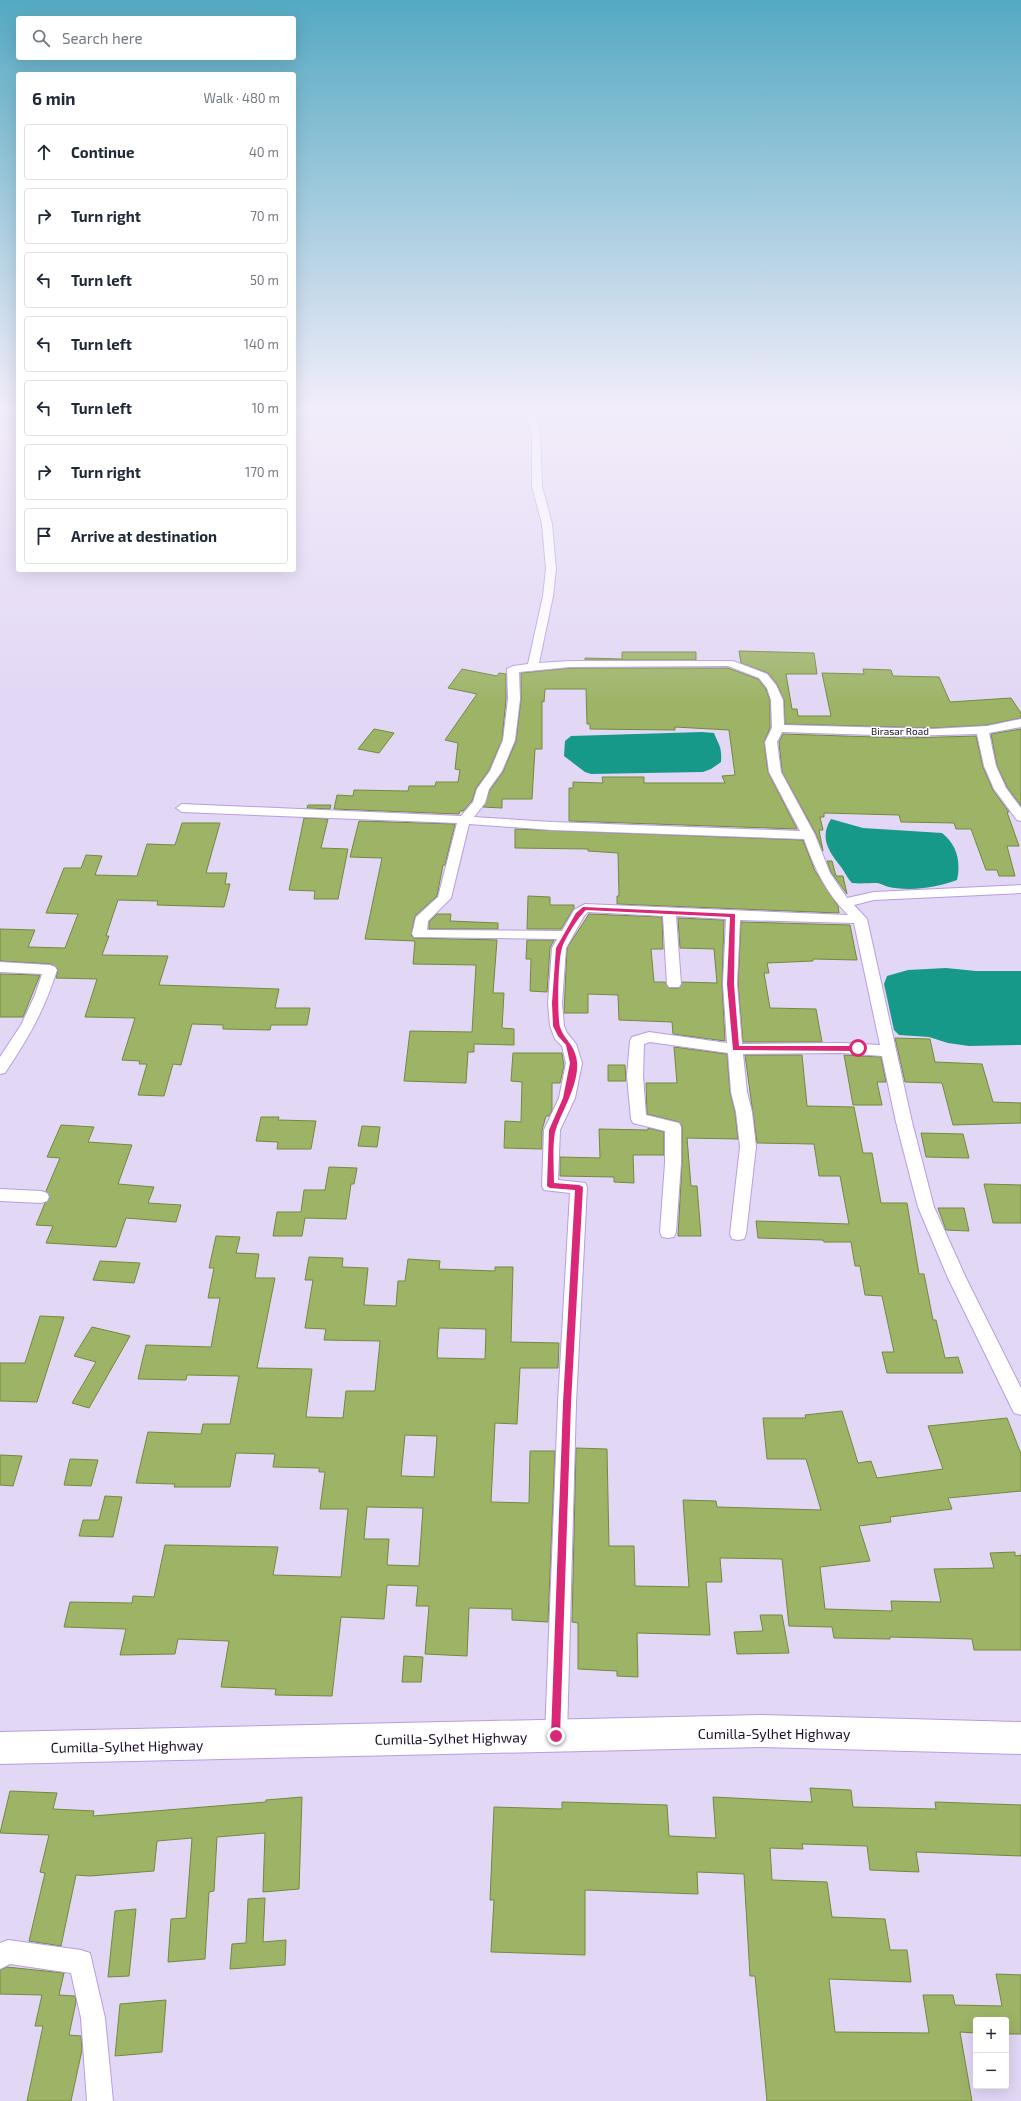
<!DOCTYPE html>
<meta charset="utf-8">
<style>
:root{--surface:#fff;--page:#f6f6f7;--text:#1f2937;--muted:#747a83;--line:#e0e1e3}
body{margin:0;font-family:"Exo 2",sans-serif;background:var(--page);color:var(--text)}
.controls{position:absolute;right:12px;bottom:12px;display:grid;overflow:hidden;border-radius:4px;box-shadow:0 4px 16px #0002}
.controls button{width:36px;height:36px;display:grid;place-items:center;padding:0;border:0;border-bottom:1px solid var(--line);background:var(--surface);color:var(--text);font:20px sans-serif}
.stop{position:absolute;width:12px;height:12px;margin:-9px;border:3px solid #db2777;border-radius:50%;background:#fff}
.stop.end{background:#db2777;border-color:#fff;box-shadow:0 1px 4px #0008}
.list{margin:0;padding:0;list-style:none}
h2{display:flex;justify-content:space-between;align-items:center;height:52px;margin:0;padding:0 16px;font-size:17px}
h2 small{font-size:13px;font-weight:400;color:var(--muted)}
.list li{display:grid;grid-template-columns:26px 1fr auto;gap:12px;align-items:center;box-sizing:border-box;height:56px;margin:0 8px 8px;padding:0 8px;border:1px solid var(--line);border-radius:4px}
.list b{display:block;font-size:15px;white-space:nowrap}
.list em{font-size:13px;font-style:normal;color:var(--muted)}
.icon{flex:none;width:22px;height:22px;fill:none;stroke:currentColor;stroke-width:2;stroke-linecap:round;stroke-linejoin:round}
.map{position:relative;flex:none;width:1021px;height:2101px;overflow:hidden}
.search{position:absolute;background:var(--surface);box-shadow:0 4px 16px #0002;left:16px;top:16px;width:280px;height:44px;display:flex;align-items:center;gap:10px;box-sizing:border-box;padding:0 14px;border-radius:4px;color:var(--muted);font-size:15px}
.panel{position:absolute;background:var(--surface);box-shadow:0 4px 16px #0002;left:16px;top:72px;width:280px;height:500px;border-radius:4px}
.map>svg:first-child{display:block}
.water{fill:#17998a}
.building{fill:#9db467;stroke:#73893d;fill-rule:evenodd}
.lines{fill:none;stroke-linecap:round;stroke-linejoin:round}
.street-casing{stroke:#b99ce3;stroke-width:2}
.highway-casing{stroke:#b99ce3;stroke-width:2}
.street{fill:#fff;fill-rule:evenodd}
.highway{fill:#fff;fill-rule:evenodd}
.route{fill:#db2777}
.labels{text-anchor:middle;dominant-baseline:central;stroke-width:3;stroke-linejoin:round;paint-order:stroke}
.far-street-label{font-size:10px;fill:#1a0e28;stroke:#fefefe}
.near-street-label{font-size:14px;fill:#1a0e28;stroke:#fefefe}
</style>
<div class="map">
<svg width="1021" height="2101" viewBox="0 0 1021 2101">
<rect width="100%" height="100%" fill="#e2d7f5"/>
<path class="water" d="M 702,732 L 714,733 C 719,746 722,746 721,762 L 711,769 L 703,772 L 591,774 L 585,772 L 564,756 L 565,741 L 571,736 Z
M 831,819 L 863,828 L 942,833 C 957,845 961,861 957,880 C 937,887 916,891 895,888 C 888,888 883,884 877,883 C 869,883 860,884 852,883 C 847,878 845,872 841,867 C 829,852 819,838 831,819 Z
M 946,968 L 976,971 L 1021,971 L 1021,1045 L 969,1046 L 948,1043 L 929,1037 L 899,1035 L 894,1030 L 884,984 L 887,976 L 908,970 Z"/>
<path class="building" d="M 739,651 L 814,653 L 817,674 L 786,674 L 792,709 L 797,709 L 798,716 L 831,716 L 822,673 L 864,674 L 863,669 L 891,670 L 893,676 L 939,677 L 950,702 L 1011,698 L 1021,713 L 1021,718 L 987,725 L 932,728 L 785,724 L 784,700 L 777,684 L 768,673 L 741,663 Z
M 622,652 L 696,652 L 696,660 L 585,660 L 585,658 L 622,659 Z
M 570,668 L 728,668 L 758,679 L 766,689 L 770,700 L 770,728 L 764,742 L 768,772 L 797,829 L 569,821 L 569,788 L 573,788 L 573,782 L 603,783 L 602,777 L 644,777 L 644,783 L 725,783 L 722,776 L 735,775 L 729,730 L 675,727 L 675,730 L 590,729 L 590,724 L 587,724 L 586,689 L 545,689 L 544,702 L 542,701 L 542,749 L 535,749 L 532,799 L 502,799 L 502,808 L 483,807 L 490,790 L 503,772 L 516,741 L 521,699 L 521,673 Z
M 462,669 L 497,676 L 499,673 L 506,674 L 506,699 L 502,740 L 489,770 L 476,788 L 472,801 L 463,811 L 460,811 L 459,814 L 334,809 L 337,795 L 353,796 L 354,790 L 408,791 L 409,786 L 435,786 L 436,782 L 458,782 L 460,770 L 455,769 L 458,743 L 445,740 L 477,694 L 448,688 Z
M 374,729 L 394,733 L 379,753 L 358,749 Z
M 1021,729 L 1021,806 L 1007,787 L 997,766 L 991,734 Z
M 783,734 L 906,738 L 976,736 L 983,767 L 993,790 L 1009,812 L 1007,812 L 1019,846 L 1007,846 L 1015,876 L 999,876 L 997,870 L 986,870 L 971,829 L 956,829 L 954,823 L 901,822 L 899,815 L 824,813 L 824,817 L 820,817 L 823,830 L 819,830 L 823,851 L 816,834 L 782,772 L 779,742 Z
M 308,805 L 331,805 L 330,809 L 307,808 Z
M 304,818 L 328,819 L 321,848 L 348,849 L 338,899 L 314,899 L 315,891 L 289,890 Z
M 359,821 L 455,824 L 445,865 L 443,865 L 437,896 L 415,916 L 411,935 L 414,938 L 497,940 L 493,993 L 504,993 L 502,1028 L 514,1029 L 514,1045 L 474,1044 L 474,1052 L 468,1052 L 466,1083 L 404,1081 L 410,1031 L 472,1032 L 476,965 L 413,964 L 415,941 L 365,939 L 382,858 L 350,857 Z
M 182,823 L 220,823 L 206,873 L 227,873 L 225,884 L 230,884 L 224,907 L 157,905 L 158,901 L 118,900 L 106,936 L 109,936 L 102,955 L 168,956 L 159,985 L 279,989 L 275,1008 L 310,1008 L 307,1025 L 271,1025 L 270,1030 L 223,1029 L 223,1025 L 192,1024 L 181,1065 L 173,1064 L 164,1096 L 138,1095 L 147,1064 L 139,1064 L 140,1061 L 122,1060 L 135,1018 L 85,1017 L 97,979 L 56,978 L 58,969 L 51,964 L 0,961 L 0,929 L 35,930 L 28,947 L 65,948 L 78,914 L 46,913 L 64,868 L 81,868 L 86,855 L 102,856 L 95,875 L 137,876 L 147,844 L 175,845 Z
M 515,829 L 803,840 L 815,871 L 838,906 L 839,913 L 617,904 L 617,896 L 619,896 L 618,853 L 588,851 L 588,849 L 515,848 Z
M 827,861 L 832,861 L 836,876 L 843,876 L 847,894 L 831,872 Z
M 528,896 L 550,897 L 550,905 L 574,905 L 574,908 L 561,929 L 527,929 Z
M 437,914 L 451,914 L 450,921 L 498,923 L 498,929 L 429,929 L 429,922 Z
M 589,914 L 662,917 L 663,949 L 651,949 L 654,982 L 665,982 L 669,988 L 679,988 L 682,982 L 717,983 L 714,949 L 680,948 L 678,918 L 724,920 L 722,984 L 725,1041 L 673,1034 L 672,1022 L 619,1020 L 618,995 L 588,994 L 588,1013 L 564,1013 L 567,948 Z
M 741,922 L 850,925 L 857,960 L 813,959 L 813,961 L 767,963 L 769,973 L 764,973 L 770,1008 L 816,1009 L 822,1042 L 743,1042 L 738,984 Z
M 527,940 L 554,940 L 550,948 L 547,992 L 530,991 L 531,959 L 526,959 Z
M 0,974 L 40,975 L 23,1017 L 0,1017 Z
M 895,1038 L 930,1039 L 935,1062 L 982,1064 L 993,1102 L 1021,1103 L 1021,1123 L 953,1125 L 942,1083 L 905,1082 Z
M 674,1047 L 727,1054 L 730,1092 L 735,1112 L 738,1139 L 687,1138 L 691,1186 L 697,1186 L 701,1236 L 678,1236 L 682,1163 L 682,1126 L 679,1122 L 647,1114 L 646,1083 L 677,1083 Z
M 513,1053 L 562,1053 L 564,1066 L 560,1083 L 552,1083 L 552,1110 L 549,1116 L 546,1116 L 542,1130 L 542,1149 L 504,1148 L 505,1121 L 521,1122 L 522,1082 L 511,1081 Z
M 745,1055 L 802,1055 L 807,1106 L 854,1107 L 863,1153 L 872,1153 L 881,1203 L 907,1203 L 919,1274 L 924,1274 L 933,1320 L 936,1320 L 945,1358 L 958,1357 L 963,1373 L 887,1373 L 882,1352 L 894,1352 L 882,1296 L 865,1295 L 860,1266 L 855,1266 L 851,1242 L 824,1242 L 823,1240 L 758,1238 L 756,1221 L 849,1224 L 840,1176 L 819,1176 L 814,1144 L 757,1143 Z
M 844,1055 L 881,1057 L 886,1082 L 877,1082 L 882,1105 L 853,1105 Z
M 608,1065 L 625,1065 L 626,1081 L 608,1081 Z
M 261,1117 L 279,1117 L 278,1120 L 316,1121 L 311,1149 L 277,1149 L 278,1142 L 256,1141 Z
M 61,1125 L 94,1127 L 88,1142 L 132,1145 L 118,1184 L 154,1187 L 148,1203 L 181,1205 L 176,1222 L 126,1218 L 116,1247 L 46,1243 L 53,1226 L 36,1225 L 45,1203 L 50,1198 L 46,1191 L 60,1158 L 47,1157 Z
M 362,1126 L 380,1127 L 377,1147 L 358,1146 Z
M 648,1128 L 664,1132 L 664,1155 L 633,1155 L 634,1183 L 614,1182 L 614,1177 L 560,1176 L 560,1157 L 600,1158 L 599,1129 L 648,1130 Z
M 921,1133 L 963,1134 L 969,1158 L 926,1157 Z
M 329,1167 L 357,1168 L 354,1184 L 351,1184 L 346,1219 L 305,1218 L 302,1236 L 273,1236 L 277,1212 L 301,1212 L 304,1190 L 325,1190 Z
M 984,1184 L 1021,1185 L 1021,1223 L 993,1223 Z
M 938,1208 L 964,1208 L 969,1231 L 946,1230 Z
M 216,1236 L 240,1237 L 236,1253 L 259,1254 L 255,1278 L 275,1278 L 257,1368 L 312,1369 L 306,1417 L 343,1418 L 346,1391 L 375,1391 L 380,1341 L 324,1340 L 326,1329 L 305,1328 L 313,1280 L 305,1280 L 309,1257 L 343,1258 L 342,1267 L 368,1268 L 364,1305 L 396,1306 L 398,1281 L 405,1281 L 408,1259 L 440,1261 L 439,1269 L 495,1271 L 495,1267 L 513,1267 L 511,1342 L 559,1343 L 558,1368 L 520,1368 L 517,1424 L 495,1423 L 491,1502 L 529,1503 L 530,1451 L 555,1451 L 548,1622 L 512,1620 L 512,1609 L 469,1608 L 467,1656 L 425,1654 L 429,1606 L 416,1606 L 418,1586 L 387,1585 L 384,1619 L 341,1617 L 332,1696 L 275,1695 L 276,1689 L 221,1687 L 229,1641 L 178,1639 L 175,1654 L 120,1655 L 126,1629 L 64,1627 L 70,1602 L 132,1603 L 133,1596 L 154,1597 L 165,1545 L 278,1547 L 273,1575 L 341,1577 L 348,1509 L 320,1509 L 325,1472 L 319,1472 L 319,1468 L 273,1467 L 275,1454 L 236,1453 L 230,1487 L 174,1487 L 175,1484 L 136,1483 L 148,1432 L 201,1434 L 203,1424 L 230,1424 L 239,1376 L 187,1375 L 186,1380 L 138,1379 L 146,1345 L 211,1347 L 220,1298 L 208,1298 L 214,1268 L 209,1268 ZM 439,1328 L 486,1329 L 485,1359 L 437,1358 ZM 405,1435 L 437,1436 L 434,1477 L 401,1476 ZM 367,1507 L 423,1508 L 419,1566 L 387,1565 L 389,1539 L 364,1539 Z
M 100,1261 L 140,1263 L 134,1283 L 93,1280 Z
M 40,1316 L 64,1317 L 37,1402 L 0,1401 L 0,1363 L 25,1363 Z
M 92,1327 L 130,1336 L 89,1408 L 72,1403 L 96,1362 L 74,1356 Z
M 842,1411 L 858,1463 L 871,1461 L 877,1478 L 943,1469 L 928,1426 L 1007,1418 L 1021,1454 L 1021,1491 L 948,1498 L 952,1509 L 890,1517 L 891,1522 L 859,1526 L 870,1561 L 820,1567 L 825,1609 L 892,1611 L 891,1601 L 941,1602 L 934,1569 L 994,1568 L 990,1553 L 1015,1552 L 1015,1556 L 1021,1555 L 1021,1650 L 974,1650 L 972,1639 L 890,1637 L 890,1639 L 834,1638 L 832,1627 L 789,1626 L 782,1559 L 720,1558 L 722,1582 L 706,1582 L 710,1635 L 637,1633 L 638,1677 L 617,1676 L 617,1671 L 578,1669 L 578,1623 L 572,1622 L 576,1448 L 607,1449 L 609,1546 L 634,1546 L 635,1586 L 689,1587 L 683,1500 L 716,1501 L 717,1507 L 821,1510 L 806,1459 L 767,1459 L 763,1418 L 806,1418 L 805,1415 Z
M 0,1455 L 22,1456 L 13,1486 L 0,1485 Z
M 70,1459 L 98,1460 L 91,1486 L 64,1485 Z
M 105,1496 L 122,1497 L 113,1537 L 79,1536 L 83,1520 L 99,1520 Z
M 760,1615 L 782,1615 L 789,1653 L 737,1654 L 734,1632 L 763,1631 Z
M 404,1656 L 423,1657 L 421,1682 L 402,1682 Z
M 810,1788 L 851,1790 L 853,1807 L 936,1809 L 935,1802 L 1021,1805 L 1021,1856 L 916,1852 L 919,1872 L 870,1870 L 867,1846 L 802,1844 L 803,1849 L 770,1848 L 772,1880 L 827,1882 L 832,1917 L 885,1919 L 890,1950 L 907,1950 L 911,1982 L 829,1979 L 835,2032 L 929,2033 L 923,1995 L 953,1995 L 955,2005 L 1002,2006 L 996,1974 L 1021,1975 L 1021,2034 L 1006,2034 L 1006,2020 L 976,2020 L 976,2033 L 960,2032 L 972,2101 L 767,2101 L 755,1976 L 750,1976 L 744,1874 L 697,1872 L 698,1894 L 585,1890 L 585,1955 L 491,1952 L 494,1900 L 490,1900 L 494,1807 L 562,1809 L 562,1802 L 667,1805 L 669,1836 L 716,1838 L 713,1797 L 812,1802 Z
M 10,1791 L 57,1793 L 53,1809 L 94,1811 L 93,1816 L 266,1802 L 266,1800 L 302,1797 L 299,1889 L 263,1892 L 265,1833 L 217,1837 L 214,1891 L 209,1892 L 205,1959 L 168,1962 L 171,1919 L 186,1918 L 192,1838 L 157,1841 L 154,1871 L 90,1876 L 76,1875 L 61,1946 L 29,1941 L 45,1873 L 40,1872 L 49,1835 L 0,1833 Z
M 265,1898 L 263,1942 L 286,1940 L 285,1965 L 230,1969 L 232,1944 L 246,1943 L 248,1899 Z
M 136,1909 L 129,1976 L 108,1977 L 115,1911 Z
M 7,1967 L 64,1973 L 59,1995 L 75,1996 L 76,2002 L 69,2035 L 81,2036 L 82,2050 L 71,2101 L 27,2101 L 43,2026 L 35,2026 L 42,1995 L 0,1994 L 0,1970 Z
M 166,2000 L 162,2052 L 115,2056 L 120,2004 Z"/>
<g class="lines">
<g class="street-casing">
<path id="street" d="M 524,408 L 532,408 L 540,435 L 542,486 L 552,524 L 556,569 L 553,596 L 539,663 L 570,661 L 733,661 L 767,674 L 776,685 L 783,700 L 784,725 L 932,729 L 987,726 L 1021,719 L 1021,727 L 989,733 L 996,766 L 1006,788 L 1021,808 L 1021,821 L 1017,820 L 994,789 L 984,766 L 977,734 L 906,736 L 782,732 L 777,742 L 781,772 L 815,835 L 830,873 L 847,898 L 874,892 L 1021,885 L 1021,893 L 874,900 L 854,905 L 867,919 L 912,1122 L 934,1207 L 966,1278 L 1021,1388 L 1021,1415 L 1014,1413 L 948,1278 L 918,1207 L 896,1122 L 882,1056 L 842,1053 L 743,1054 L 747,1092 L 752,1112 L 756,1147 L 746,1234 L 744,1239 L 738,1240 L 732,1239 L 730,1234 L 740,1147 L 736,1112 L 731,1092 L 728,1053 L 650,1042 L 644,1044 L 643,1076 L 646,1115 L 679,1123 L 681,1127 L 681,1163 L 676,1232 L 674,1237 L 668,1238 L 662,1237 L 660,1232 L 665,1163 L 665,1131 L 633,1123 L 631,1119 L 627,1076 L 630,1041 L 632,1037 L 649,1032 L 727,1043 L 723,984 L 726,919 L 676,916 L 681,984 L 679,987 L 669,987 L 667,984 L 663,916 L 588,912 L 584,916 L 566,948 L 562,1003 L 564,1026 L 567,1033 L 576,1044 L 582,1063 L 575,1098 L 560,1130 L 558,1180 L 585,1183 L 587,1187 L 576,1403 L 567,1736 L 564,1744 L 556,1747 L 548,1744 L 545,1736 L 558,1403 L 570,1193 L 544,1190 L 542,1186 L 544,1130 L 559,1098 L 566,1063 L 562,1046 L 555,1039 L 550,1026 L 548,1003 L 552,948 L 557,939 L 414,937 L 412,934 L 416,917 L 438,897 L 457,823 L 182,812 L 176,808 L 182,804 L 461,816 L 473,802 L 477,789 L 490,771 L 503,740 L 508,699 L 507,669 L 513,666 L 528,664 L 543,596 L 546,569 L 542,524 L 532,486 L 532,435 ZM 728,666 L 759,678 L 767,688 L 771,700 L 772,728 L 765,742 L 769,772 L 800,831 L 552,822 L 474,817 L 485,803 L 489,789 L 502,771 L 515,740 L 520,699 L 519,672 L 570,667 ZM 469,824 L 552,830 L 804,839 C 815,869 825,891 848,915 L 585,904 L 574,910 L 562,931 L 427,930 L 428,921 L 451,898 ZM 740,920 L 854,923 L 880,1045 L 842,1043 L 742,1044 L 737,984 Z
M 0,962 L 50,965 L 55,967 L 57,970 C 44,1011 29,1037 5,1073 L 0,1074 L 0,1057 L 21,1025 L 35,995 L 42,974 L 0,972 Z
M 0,1189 L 41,1191 L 47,1193 L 49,1197 L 47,1201 L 41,1203 L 0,1201 Z
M 8,1940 L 81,1950 L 90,1953 L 105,2018 L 113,2101 L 87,2101 L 81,2018 L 71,1973 L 10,1964 L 0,1969 L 0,1943 Z"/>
</g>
<g class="highway-casing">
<path id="highway" d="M 762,1715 L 1021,1722 L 1021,1754 L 762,1747 L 0,1764 L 0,1732 Z"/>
</g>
<use href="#street" class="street"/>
<use href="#highway" class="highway"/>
</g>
<linearGradient id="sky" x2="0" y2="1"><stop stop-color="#54a9c2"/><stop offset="0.58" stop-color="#f2edfa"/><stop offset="1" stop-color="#f2edfa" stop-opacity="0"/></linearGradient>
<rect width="1021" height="702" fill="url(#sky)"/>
<path class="route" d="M 583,907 L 735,914 L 734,984 L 739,1046 L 858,1046 L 861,1048 L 858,1051 L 733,1050 L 727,984 L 730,917 L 586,910 C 579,916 565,938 562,948 C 558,960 557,1015 560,1027 C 564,1040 575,1044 577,1062 C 579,1084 563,1109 556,1129 C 552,1140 554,1170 554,1183 L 579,1185 L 583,1187 L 571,1403 L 560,1736 L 556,1741 L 551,1736 L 563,1403 L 575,1190 L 550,1188 L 547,1186 L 549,1130 L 563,1098 L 570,1063 L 566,1045 L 558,1036 L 553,1026 L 552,1003 L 556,948 L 576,913 Z"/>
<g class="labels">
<g class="far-street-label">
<text x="900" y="731">Birasar Road</text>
</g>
<g class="near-street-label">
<text x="774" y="1733">Cumilla-Sylhet Highway</text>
<text transform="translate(451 1738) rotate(-1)">Cumilla-Sylhet Highway</text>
<text transform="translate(127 1746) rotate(-1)">Cumilla-Sylhet Highway</text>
</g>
</g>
</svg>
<div class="controls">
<button>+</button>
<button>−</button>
</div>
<div class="stop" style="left:858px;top:1048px"></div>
<div class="stop end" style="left:556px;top:1736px"></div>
<div class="search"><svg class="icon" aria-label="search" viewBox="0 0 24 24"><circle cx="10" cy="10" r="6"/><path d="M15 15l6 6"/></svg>Search here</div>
<section class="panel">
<h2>6 min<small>Walk · 480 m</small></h2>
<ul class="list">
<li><svg class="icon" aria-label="ahead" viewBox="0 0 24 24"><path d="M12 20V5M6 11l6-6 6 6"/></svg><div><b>Continue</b></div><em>40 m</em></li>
<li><svg class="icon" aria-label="right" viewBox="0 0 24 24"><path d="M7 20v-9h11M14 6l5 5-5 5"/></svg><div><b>Turn right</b></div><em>70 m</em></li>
<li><svg class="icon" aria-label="left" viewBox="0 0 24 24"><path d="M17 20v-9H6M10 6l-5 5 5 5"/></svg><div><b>Turn left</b></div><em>50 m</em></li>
<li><svg class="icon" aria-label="left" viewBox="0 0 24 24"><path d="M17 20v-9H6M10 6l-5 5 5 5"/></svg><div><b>Turn left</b></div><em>140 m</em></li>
<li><svg class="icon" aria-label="left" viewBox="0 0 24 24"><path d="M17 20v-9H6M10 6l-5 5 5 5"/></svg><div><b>Turn left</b></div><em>10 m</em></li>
<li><svg class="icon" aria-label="right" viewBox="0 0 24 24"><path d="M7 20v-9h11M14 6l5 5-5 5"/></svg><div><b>Turn right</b></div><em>170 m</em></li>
<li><svg class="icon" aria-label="arrive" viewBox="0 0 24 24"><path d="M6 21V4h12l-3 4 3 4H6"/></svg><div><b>Arrive at destination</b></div></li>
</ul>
</section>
</div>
